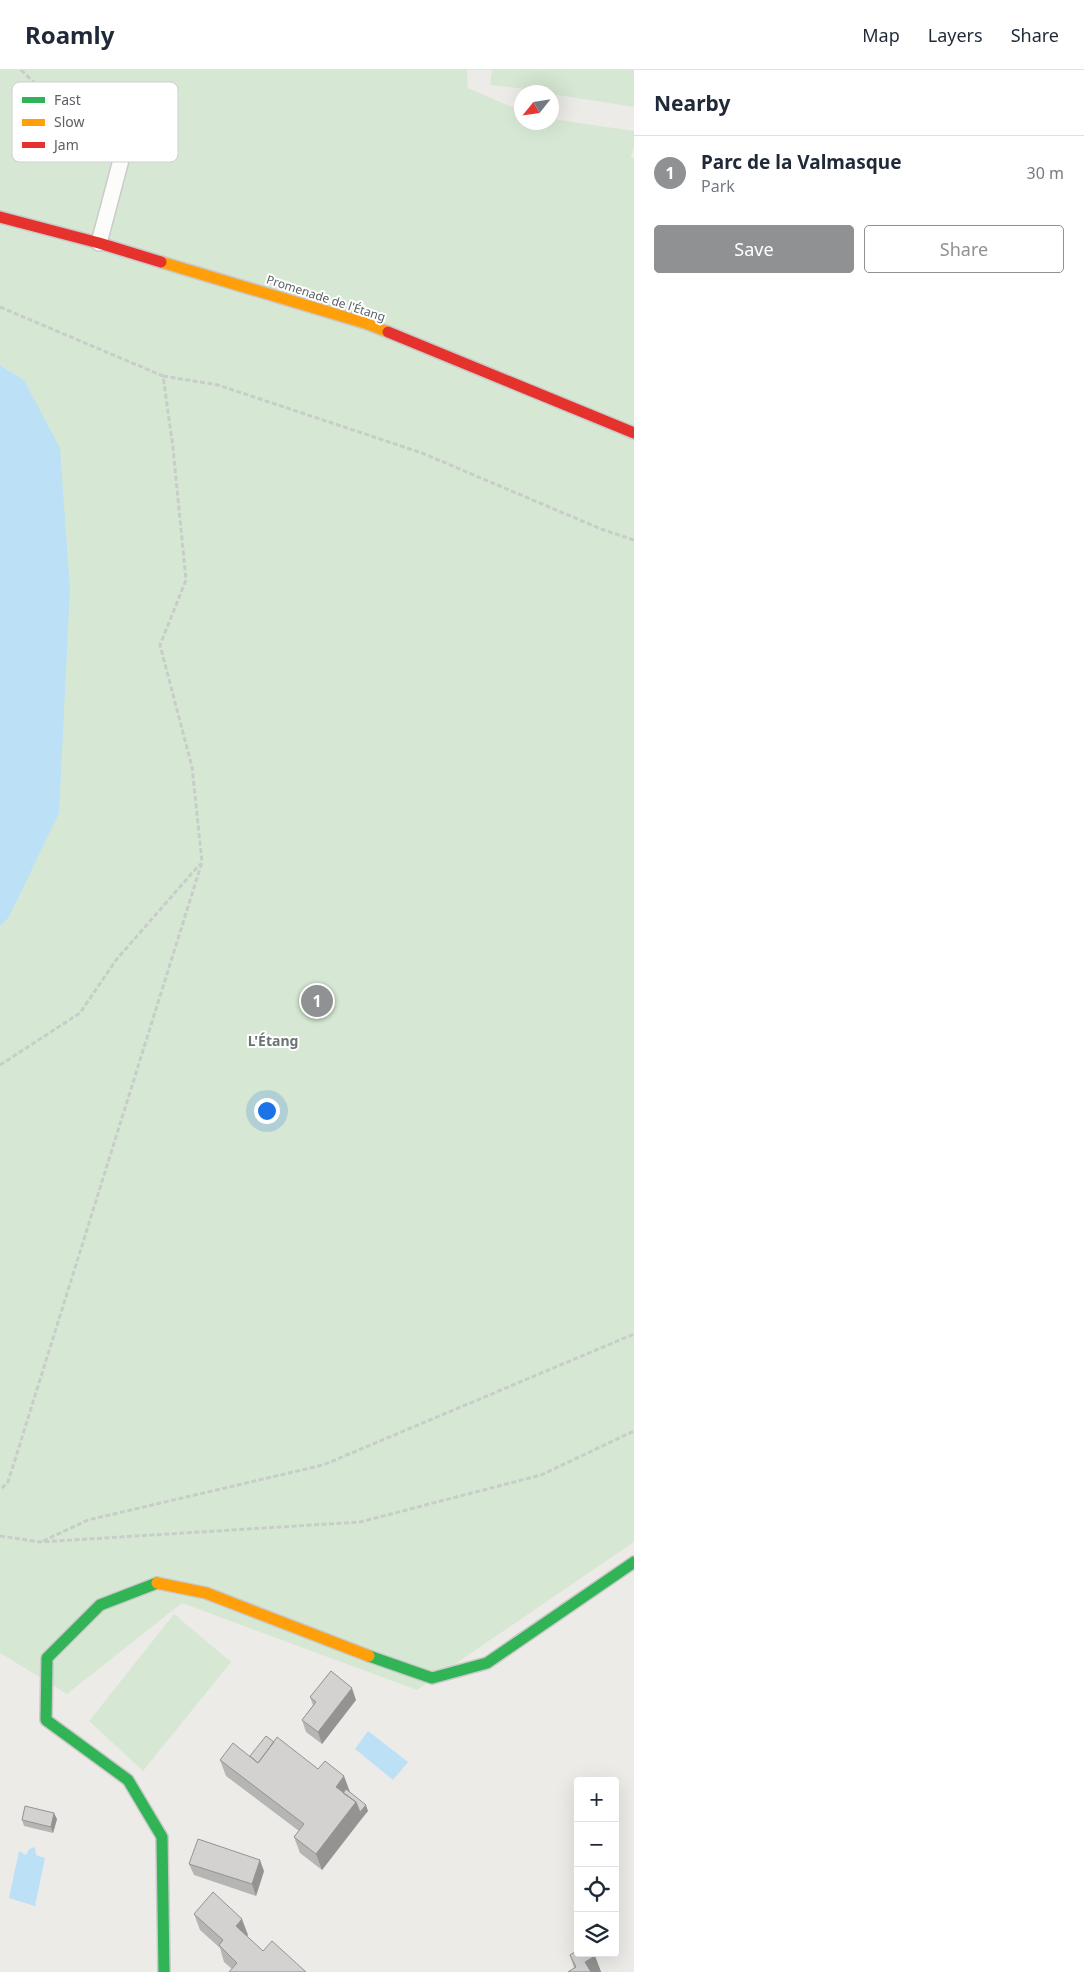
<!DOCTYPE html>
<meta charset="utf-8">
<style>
:root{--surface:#fff;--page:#f2f2f3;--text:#1f2937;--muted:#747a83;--line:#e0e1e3;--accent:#8f9192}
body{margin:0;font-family:"Noto Sans",sans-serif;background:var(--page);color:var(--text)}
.controls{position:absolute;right:15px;bottom:15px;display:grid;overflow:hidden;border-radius:5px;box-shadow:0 5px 20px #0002}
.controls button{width:45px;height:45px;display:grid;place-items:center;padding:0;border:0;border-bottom:1px solid var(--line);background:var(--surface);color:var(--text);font:25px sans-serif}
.compass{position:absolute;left:514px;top:15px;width:45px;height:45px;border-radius:50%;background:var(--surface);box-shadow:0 5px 20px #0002;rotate:240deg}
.you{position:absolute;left:266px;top:1040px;width:18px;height:18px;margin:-12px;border:4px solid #fff;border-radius:50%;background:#1a73e8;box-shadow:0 0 0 8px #1a73e833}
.badge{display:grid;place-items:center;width:32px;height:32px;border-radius:50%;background:var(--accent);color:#fff;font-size:16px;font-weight:700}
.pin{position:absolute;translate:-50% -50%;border:2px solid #fff;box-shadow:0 1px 5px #0006}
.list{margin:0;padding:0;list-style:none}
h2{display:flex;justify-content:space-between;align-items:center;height:65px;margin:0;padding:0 20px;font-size:21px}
h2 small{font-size:16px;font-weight:400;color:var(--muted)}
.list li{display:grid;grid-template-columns:32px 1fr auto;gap:15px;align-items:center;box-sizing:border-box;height:75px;padding:0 20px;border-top:1px solid var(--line)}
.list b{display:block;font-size:19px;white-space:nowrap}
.list p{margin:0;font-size:16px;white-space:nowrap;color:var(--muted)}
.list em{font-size:16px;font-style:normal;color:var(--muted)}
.actions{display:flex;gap:10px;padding:15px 20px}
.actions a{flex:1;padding:11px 0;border:1px solid var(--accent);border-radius:5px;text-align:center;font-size:18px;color:var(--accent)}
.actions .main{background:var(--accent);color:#fff}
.icon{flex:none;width:28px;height:28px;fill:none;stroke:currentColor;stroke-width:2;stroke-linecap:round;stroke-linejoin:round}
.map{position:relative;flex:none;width:634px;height:1902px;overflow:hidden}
header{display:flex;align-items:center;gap:30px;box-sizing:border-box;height:70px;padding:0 25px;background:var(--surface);border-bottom:1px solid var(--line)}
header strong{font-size:24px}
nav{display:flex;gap:28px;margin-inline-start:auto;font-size:18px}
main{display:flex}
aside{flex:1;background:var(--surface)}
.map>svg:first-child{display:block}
.green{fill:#d6e8d3}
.water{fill:#bce0f6}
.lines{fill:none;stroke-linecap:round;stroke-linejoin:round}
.lane-casing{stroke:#c9cac9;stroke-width:18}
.fast-casing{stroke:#c9c9c9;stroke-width:14}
.slow-casing{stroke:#c9c9c9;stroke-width:14}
.jam-casing{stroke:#c9c9c9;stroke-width:14}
.path{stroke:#c9cdca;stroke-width:3;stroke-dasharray:5 2.5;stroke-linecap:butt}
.lane{stroke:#fcfcfb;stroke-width:15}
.fast{stroke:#30b455;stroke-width:11}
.slow{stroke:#ff9f0a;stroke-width:11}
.jam{stroke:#e5322d;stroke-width:11}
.wall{fill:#b5b5b3}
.shaded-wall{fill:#949392}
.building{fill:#d3d2d0;stroke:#949392}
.labels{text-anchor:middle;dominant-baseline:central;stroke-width:4;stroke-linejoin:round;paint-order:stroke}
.street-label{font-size:12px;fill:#5d6165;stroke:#fff}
.neighbourhood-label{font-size:14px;font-weight:bold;fill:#6e7377;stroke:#fff}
.key{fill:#fff;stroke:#ced0d1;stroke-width:1}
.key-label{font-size:14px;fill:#5d6165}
</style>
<header>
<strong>Roamly</strong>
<nav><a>Map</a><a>Layers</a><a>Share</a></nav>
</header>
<main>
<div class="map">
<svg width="634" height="1902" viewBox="0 0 634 1902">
<rect width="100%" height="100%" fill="#edebe7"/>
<path class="green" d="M 0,0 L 467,0 L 468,18 L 521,41 L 522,52 L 552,52 L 552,49 L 634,61 L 634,76 L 631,87 L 634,89 L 634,1472 L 417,1620 L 182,1533 L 67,1624 L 0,1583 L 0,315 L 10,301 L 0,295 Z
M 492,0 L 634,0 L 634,37 L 552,24 L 552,22 L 490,15 Z
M 174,1544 L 231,1592 L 143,1701 L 89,1651 Z"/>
<path class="water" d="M 0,295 L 24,310 L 60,378 L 70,519 L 59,743 L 9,847 L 0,856 Z
M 368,1661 L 408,1692 L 393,1710 L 355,1679 Z
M 35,1777 L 36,1785 L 45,1788 L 35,1836 L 9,1828 L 19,1781 L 26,1785 L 29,1779 Z"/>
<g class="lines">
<g class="lane-casing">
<path id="lane" d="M 99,173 L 126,71"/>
</g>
<g class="fast-casing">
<path id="fast" d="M 157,1513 L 100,1535 L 47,1588 L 46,1650 L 128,1710 L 162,1767 L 164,1902
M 369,1586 L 432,1608 L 487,1593 L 634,1492"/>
</g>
<g class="slow-casing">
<path id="slow" d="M 161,192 L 365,253 L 388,262
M 157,1513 L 206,1523 L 369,1586"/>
</g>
<g class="jam-casing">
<path id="jam" d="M 0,147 L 99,173 L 161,192
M 388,262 L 634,363"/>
</g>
<path class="path" d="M 21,0 L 61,38 L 108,62
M 0,237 L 163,306 L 173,378 L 186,510 L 160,575 L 192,697 L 202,792 L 8,1412 L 0,1420
M 163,306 L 218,315 L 422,383 L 601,459 L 634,470
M 0,995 L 80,943 L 116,890 L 200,794
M 0,1466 L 40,1472 L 360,1452 L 541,1405 L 634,1361
M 43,1471 L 88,1450 L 323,1395 L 634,1264"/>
<use href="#lane" class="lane"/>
<use href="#fast" class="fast"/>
<use href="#slow" class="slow"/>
<use href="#jam" class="jam"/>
</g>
<path class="wall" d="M 310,1627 L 356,1630 L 322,1674 L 306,1662 L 302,1650 L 313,1635 Z
M 274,1672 L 318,1699 L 350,1722 L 368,1741 L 322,1800 L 300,1783 L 294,1767 L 299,1761 L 226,1706 L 220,1690 L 250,1686 Z
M 57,1749 L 53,1763 L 24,1756 L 22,1750 Z
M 189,1794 L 264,1801 L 256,1826 L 194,1805 Z
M 194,1844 L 248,1865 L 247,1866 L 263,1881 L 306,1902 L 232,1899 L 224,1892 L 220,1878 L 200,1860 Z
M 570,1885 L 595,1886 L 601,1902 L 568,1902 L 574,1898 Z"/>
<path class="shaded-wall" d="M 352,1618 L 356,1630 L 322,1674 L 318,1662 Z
M 344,1706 L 350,1722 L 344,1730 L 336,1717 Z
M 356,1732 L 362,1748 L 322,1800 L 316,1784 Z
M 366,1735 L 368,1741 L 362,1748 L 360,1742 Z
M 54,1743 L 57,1749 L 53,1763 L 51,1757 Z
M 260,1790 L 264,1801 L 256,1826 L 252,1814 Z
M 242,1849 L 248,1865 L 242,1872 L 236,1856 Z
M 595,1886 L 601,1902 L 588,1902 L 585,1892 Z"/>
<path class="building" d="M 331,1601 L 352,1618 L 318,1662 L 302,1650 L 316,1632 L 310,1627 Z
M 266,1666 L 274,1672 L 258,1693 L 250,1686 Z
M 277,1667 L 318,1699 L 325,1691 L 344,1706 L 336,1717 L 356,1732 L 316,1784 L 294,1767 L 304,1754 L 220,1690 L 233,1673 L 258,1693 Z
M 346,1719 L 366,1735 L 360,1742 L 356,1732 L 343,1723 Z
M 25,1736 L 54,1743 L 51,1757 L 22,1750 Z
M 198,1769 L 260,1790 L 252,1814 L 189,1794 Z
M 213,1822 L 242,1849 L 236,1856 L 263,1881 L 272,1871 L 306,1902 L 229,1902 L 237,1893 L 219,1875 L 223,1870 L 194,1844 Z
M 578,1880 L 578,1883 L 593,1883 L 595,1886 L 585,1892 L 591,1902 L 568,1902 L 576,1897 L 570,1885 Z"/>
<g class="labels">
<g class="street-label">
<text transform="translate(326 228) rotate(18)">Promenade de l'Étang</text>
</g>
<g class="neighbourhood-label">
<text x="273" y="970">L'Étang</text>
</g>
</g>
<rect x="12" y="12" width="166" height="80" rx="8" class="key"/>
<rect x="22" y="27" width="23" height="6" fill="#30b455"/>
<rect x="22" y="49" width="23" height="7" fill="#ff9f0a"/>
<rect x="22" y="72" width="23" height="6" fill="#e5322d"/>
<g class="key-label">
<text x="54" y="35">Fast</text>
<text x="54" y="57">Slow</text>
<text x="54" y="80">Jam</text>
</g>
</svg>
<div class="controls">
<button>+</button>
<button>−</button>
<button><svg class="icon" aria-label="locate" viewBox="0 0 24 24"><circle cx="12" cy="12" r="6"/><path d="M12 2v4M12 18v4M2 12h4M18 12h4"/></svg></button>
<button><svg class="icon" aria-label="layers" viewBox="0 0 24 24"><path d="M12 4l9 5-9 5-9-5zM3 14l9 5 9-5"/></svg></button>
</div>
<svg class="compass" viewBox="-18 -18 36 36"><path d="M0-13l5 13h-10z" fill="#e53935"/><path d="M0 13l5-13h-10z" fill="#747a83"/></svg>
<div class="you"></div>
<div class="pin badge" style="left:317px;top:931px">1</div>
</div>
<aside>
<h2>Nearby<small></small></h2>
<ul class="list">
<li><span class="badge">1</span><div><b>Parc de la Valmasque</b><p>Park</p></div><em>30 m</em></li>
</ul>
<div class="actions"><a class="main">Save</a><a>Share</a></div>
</aside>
</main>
